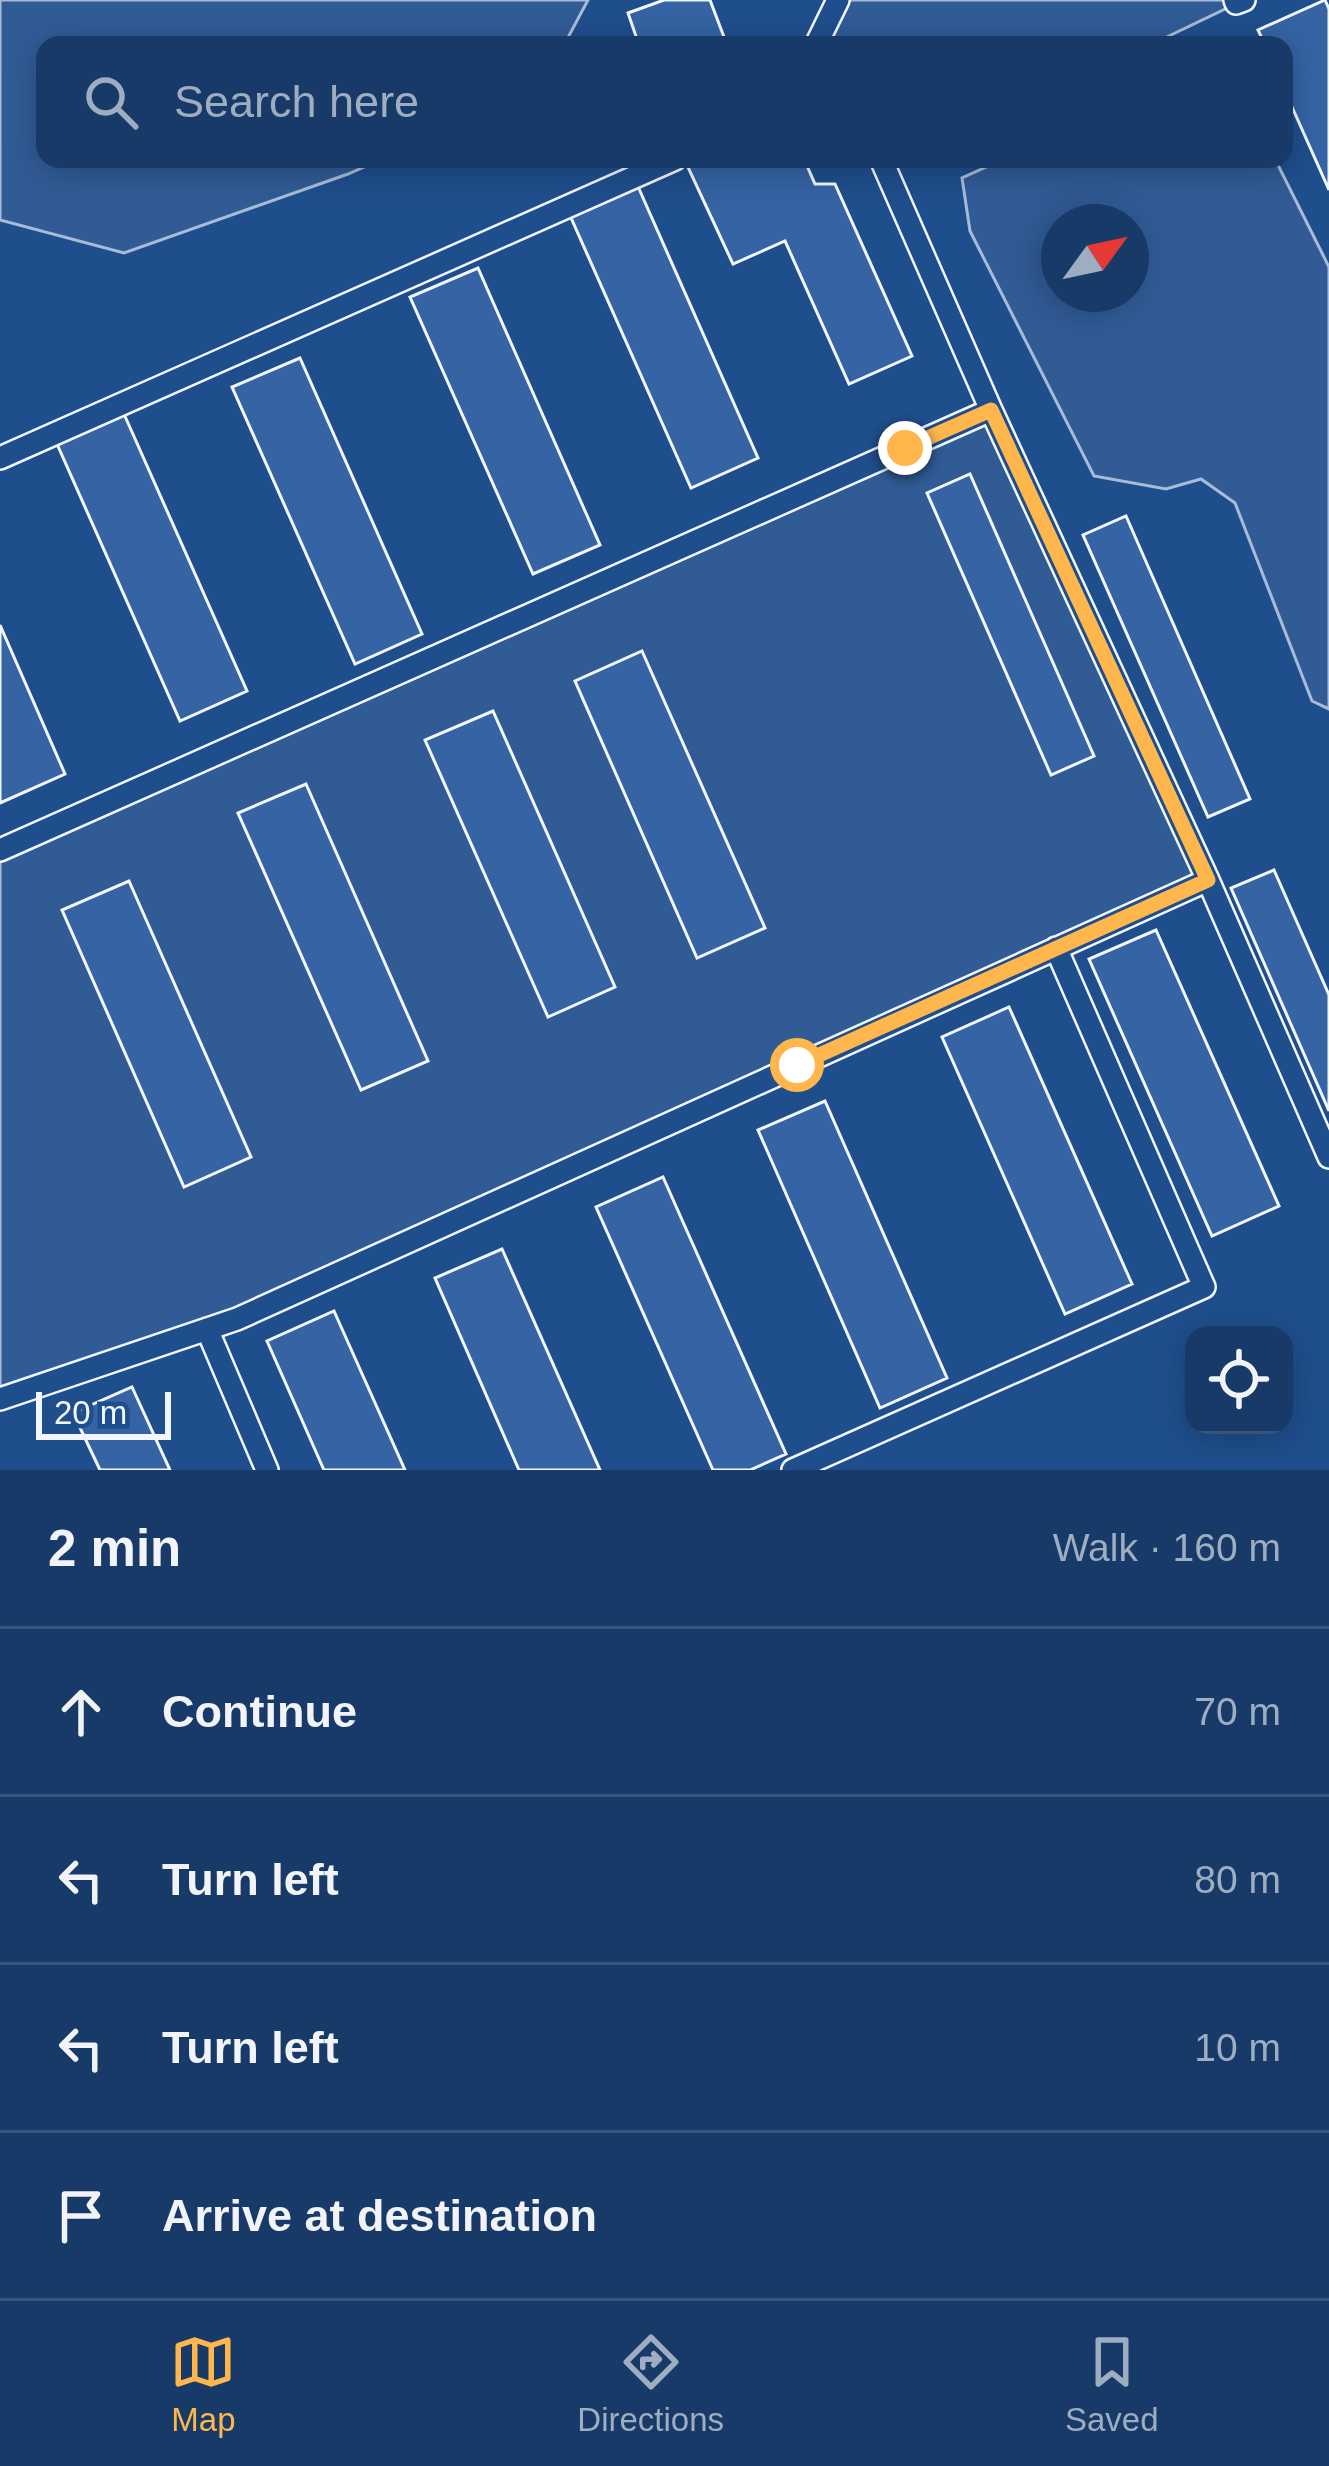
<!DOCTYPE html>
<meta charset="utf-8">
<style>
:root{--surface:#173a69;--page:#20416f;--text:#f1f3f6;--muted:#9eadc0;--line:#36547d;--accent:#ffb74d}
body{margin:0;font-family:Arial,sans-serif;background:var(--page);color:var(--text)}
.controls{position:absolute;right:36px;bottom:36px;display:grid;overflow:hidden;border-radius:24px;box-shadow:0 6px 30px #0003}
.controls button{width:108px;height:108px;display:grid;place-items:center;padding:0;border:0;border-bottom:3px solid var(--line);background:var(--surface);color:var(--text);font:60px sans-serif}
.compass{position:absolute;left:1041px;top:204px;width:108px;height:108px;border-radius:50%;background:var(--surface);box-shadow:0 6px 30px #0003;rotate:57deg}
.scale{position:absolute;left:36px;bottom:30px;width:135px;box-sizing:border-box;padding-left:12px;border:6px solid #f2f6ff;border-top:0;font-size:33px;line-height:42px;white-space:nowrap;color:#f2f6ff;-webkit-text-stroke:9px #1f4e8c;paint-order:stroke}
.stop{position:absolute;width:36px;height:36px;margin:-27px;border:9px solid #ffb74d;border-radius:50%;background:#fff}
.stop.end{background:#ffb74d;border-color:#fff;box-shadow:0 3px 12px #0008}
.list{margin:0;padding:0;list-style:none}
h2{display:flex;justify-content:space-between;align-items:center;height:156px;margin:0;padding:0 48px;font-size:51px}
h2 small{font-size:39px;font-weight:400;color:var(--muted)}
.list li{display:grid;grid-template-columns:78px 1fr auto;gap:36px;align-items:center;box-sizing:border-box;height:168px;padding:0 48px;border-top:3px solid var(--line)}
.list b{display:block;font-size:45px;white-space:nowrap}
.list em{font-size:39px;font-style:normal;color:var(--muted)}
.icon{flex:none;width:66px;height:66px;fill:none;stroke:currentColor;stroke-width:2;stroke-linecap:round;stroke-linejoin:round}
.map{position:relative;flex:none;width:1329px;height:1470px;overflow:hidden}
.search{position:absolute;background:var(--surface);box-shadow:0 6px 30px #0003;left:36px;right:36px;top:36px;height:132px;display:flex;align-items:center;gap:30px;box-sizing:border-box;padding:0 42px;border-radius:24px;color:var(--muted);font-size:45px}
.sheet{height:828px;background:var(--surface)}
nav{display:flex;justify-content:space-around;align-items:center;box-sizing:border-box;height:168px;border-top:3px solid var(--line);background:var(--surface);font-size:33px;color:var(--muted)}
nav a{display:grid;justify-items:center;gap:6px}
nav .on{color:var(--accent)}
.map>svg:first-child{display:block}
.built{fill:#305b95;stroke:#a8bbd7;stroke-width:3;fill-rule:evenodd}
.building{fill:#3563a3;stroke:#f2f6ff;stroke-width:3}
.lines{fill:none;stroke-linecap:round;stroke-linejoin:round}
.lane-casing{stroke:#f2f6ff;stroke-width:26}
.lane{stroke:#1f4e8c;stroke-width:21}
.route{stroke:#ffb74d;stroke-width:15}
</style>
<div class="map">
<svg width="1329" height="1470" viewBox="0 0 1329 1470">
<rect width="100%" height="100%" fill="#1f4e8c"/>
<path class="built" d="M 0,0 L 588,0 L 564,45 L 45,45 L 45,159 L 382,159 L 348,174 L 124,253 L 0,220 Z
M 839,0 L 1244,0 L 1150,45 L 831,45 L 824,29 Z
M 1004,159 L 1275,159 L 1329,267 L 1329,709 L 1312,701 L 1235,503 L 1201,479 L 1166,489 L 1094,476 L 970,231 L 962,178 ZM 1059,222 L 1131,222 L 1131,294 L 1059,294 Z
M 991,410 L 1208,880 L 207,1328 L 0,1399 L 0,850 Z"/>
<path class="building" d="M 664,0 L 710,0 L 727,45 L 639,45 L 628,13 Z
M 1325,0 L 1329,9 L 1329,190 L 1284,89 L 1284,45 L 1265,45 L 1258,30 Z
M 694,159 L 804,159 L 815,184 L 835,184 L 912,356 L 849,384 L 785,241 L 733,264 L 686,163 Z
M 636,182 L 758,458 L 691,488 L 568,211 Z
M 478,268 L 600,545 L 533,574 L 410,297 Z
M 300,358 L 422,634 L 355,664 L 232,387 Z
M 124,414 L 247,691 L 180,721 L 57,444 Z
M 970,474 L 1094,756 L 1051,775 L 927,493 Z
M 1126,516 L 1250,799 L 1208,817 L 1083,535 Z
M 0,625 L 65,774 L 0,803 Z
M 642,651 L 765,928 L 697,958 L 575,681 Z
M 493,711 L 615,987 L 548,1017 L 425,740 Z
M 306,784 L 428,1061 L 361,1090 L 238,813 Z
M 1274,870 L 1329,995 L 1329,1111 L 1231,888 Z
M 129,881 L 251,1157 L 184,1187 L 62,910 Z
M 1156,930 L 1279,1206 L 1212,1236 L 1089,959 Z
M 1009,1007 L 1132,1284 L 1065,1314 L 942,1037 Z
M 825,1101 L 947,1378 L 880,1408 L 758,1130 Z
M 663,1177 L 786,1454 L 750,1470 L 713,1470 L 596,1207 Z
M 502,1249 L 600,1470 L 519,1470 L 435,1278 Z
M 334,1311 L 405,1470 L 324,1470 L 267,1341 Z
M 132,1387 L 170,1470 L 100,1470 L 73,1413 Z"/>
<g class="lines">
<g class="lane-casing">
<path id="lane" d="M 1235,0 L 1236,3 L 1244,0
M 816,45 L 838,0
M 991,410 L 1208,880
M 0,458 L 675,159
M 0,850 L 991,410 L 881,159
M 207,1329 L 267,1470
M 0,1399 L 237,1319 L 1208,880 L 1329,1157
M 793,1470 L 1204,1287 L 1056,948"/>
</g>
<use href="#lane" class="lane"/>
</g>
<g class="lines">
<path class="route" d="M 797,1065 L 1208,880 L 991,410 L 905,448"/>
</g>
</svg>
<div class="controls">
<button><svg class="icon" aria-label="locate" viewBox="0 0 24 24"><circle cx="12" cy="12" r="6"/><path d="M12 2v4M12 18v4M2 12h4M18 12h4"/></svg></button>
</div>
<svg class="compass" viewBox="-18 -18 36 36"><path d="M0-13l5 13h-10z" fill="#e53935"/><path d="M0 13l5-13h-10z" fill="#9eadc0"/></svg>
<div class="scale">20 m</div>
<div class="stop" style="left:797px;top:1065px"></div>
<div class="stop end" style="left:905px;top:448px"></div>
<div class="search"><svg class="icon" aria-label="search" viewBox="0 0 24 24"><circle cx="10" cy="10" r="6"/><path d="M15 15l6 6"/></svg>Search here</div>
</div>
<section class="sheet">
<h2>2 min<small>Walk · 160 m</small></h2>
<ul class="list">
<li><svg class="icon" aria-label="ahead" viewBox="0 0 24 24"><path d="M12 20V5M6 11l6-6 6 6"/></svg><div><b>Continue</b></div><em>70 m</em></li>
<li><svg class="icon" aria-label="left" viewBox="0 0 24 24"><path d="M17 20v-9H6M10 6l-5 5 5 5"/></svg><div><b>Turn left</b></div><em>80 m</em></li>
<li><svg class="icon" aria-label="left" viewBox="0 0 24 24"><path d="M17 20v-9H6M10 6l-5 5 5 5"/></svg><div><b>Turn left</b></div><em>10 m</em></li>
<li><svg class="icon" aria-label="arrive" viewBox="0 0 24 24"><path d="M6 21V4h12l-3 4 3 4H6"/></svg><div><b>Arrive at destination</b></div></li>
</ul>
</section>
<nav>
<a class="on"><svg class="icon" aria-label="map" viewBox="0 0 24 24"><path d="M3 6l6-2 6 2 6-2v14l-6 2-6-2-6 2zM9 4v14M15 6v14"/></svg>Map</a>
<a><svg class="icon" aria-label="directions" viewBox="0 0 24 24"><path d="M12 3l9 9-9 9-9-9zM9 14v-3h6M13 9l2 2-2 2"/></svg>Directions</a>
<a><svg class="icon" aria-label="saved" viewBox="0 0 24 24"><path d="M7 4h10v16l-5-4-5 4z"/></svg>Saved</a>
</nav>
